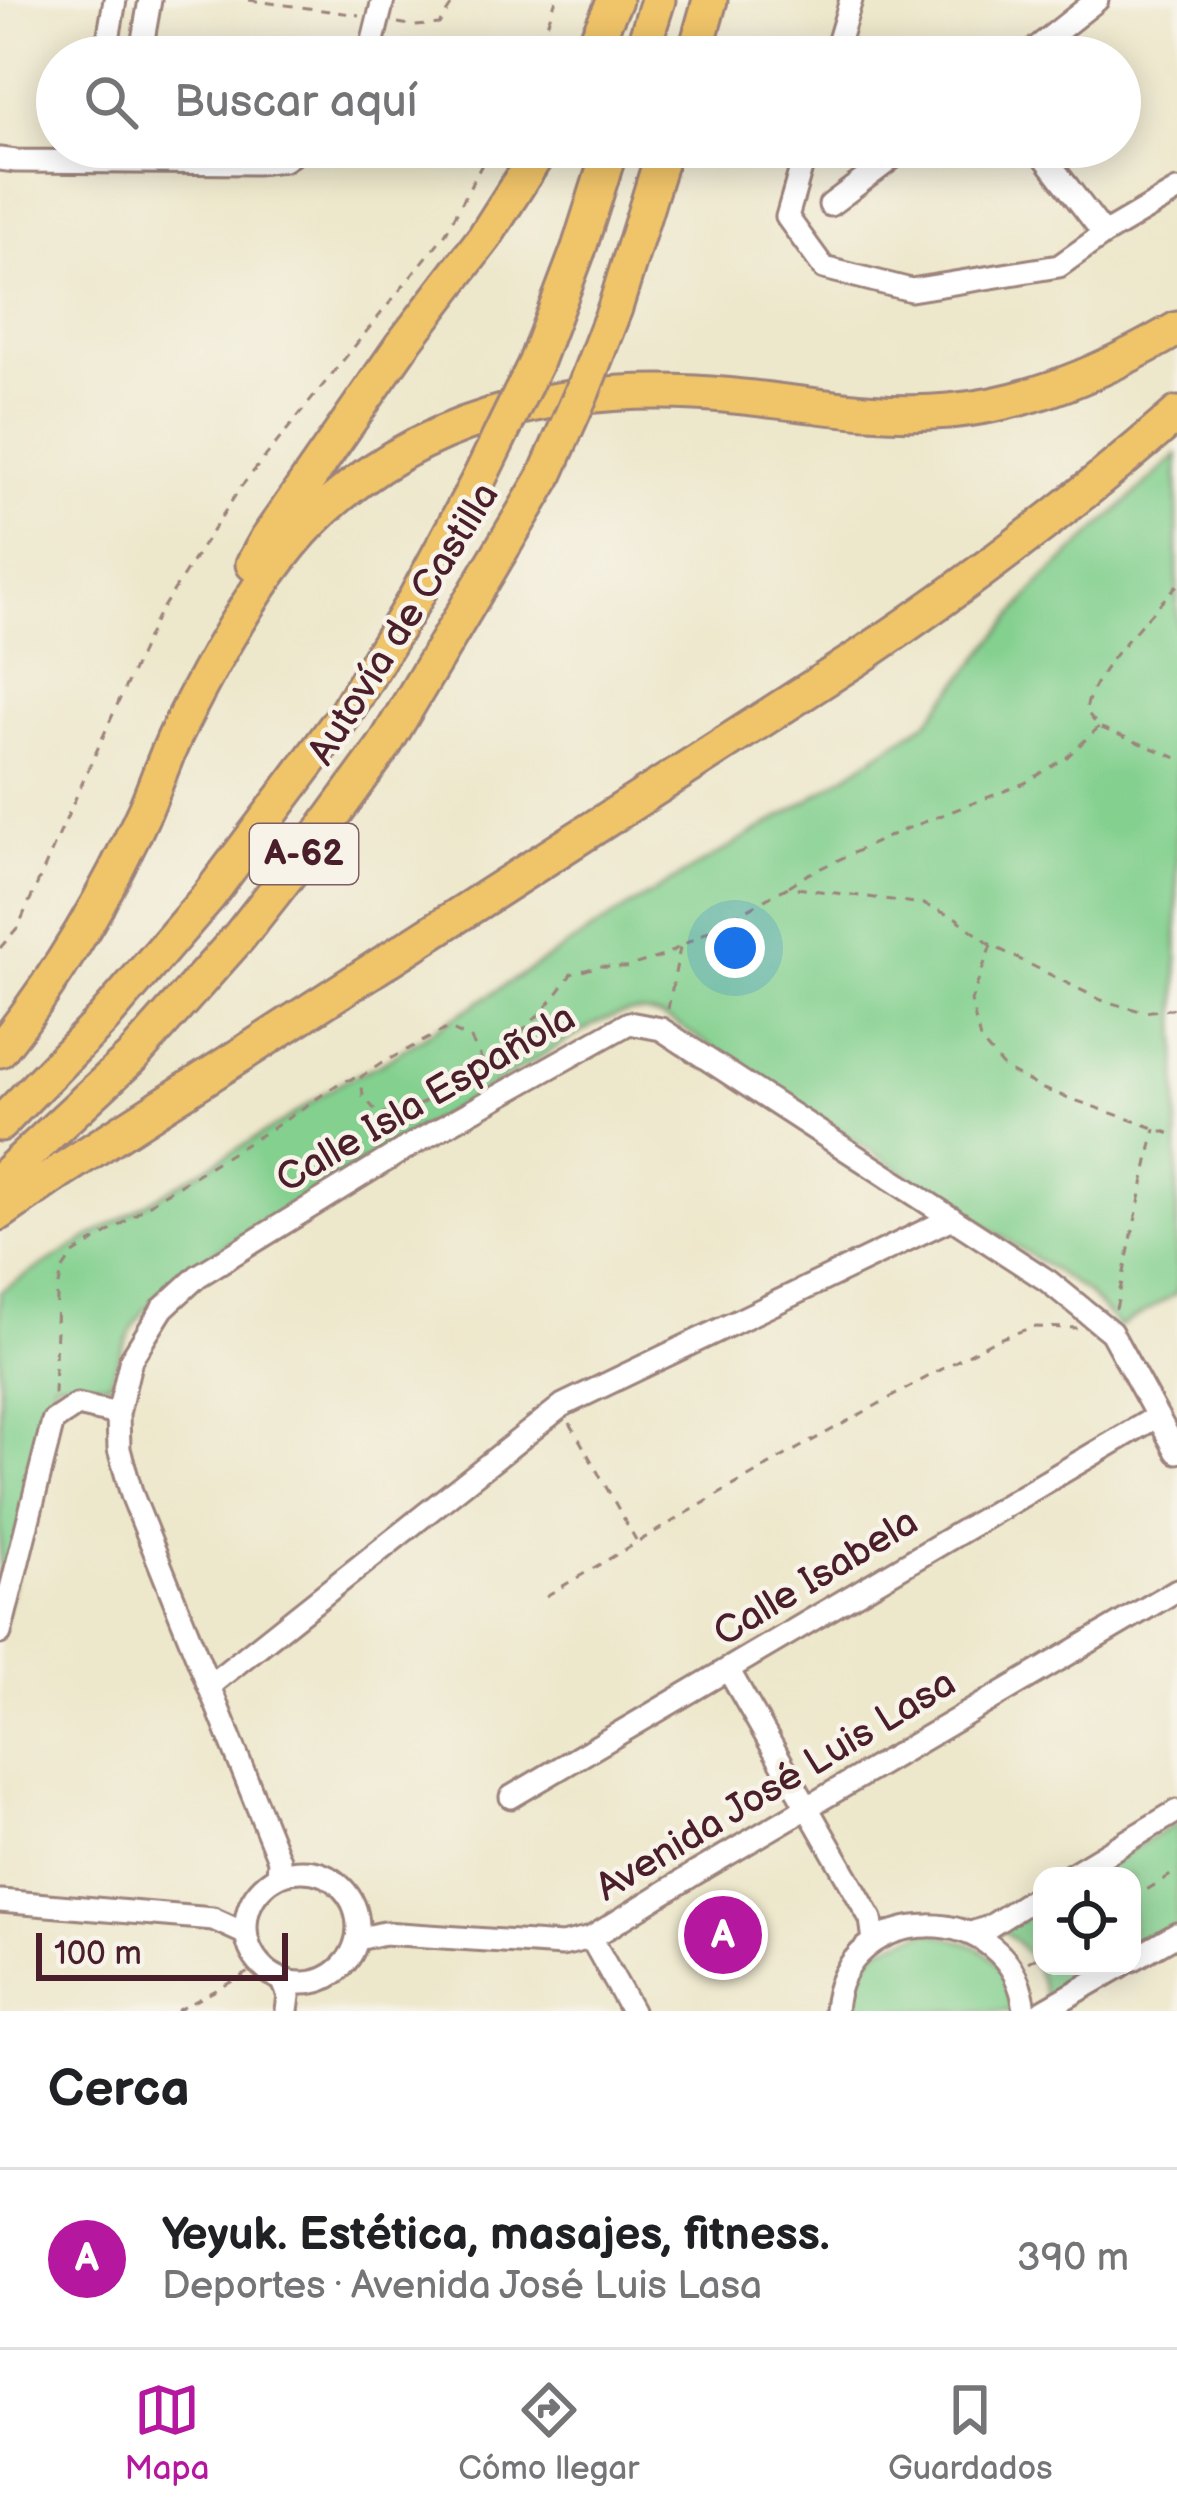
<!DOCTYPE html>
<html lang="es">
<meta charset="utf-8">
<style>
:root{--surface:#fff;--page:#f2f2f2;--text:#202124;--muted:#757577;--line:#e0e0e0;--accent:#b5179e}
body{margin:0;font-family:"Balsamiq Sans",sans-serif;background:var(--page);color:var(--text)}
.controls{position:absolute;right:36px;bottom:36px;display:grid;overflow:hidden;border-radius:24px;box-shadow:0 6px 30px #0003}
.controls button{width:108px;height:108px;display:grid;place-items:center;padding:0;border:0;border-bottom:3px solid var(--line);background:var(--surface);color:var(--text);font:60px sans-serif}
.scale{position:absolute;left:36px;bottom:30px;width:252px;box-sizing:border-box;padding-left:12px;border:6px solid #4a1f2b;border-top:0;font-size:33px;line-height:42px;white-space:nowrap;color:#4a1f2b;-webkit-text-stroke:9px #f7f3e8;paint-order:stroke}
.you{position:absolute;left:735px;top:948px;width:42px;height:42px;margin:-30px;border:9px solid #fff;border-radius:50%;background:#1a73e8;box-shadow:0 0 0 18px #1a73e833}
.badge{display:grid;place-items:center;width:78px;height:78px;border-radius:50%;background:var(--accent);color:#fff;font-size:39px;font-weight:700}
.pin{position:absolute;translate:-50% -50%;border:6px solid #fff;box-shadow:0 3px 12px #0006}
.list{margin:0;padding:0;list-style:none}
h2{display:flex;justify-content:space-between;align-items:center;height:156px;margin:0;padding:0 48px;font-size:51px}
h2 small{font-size:39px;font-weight:400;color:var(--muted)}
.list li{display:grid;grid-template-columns:78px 1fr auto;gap:36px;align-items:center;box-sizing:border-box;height:180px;padding:0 48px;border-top:3px solid var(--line)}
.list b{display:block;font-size:45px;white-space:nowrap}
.list p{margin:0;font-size:39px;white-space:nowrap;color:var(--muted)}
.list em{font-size:39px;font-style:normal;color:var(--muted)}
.icon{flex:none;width:66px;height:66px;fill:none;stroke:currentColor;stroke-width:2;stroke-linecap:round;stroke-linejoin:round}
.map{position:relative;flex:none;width:1177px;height:2011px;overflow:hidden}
.search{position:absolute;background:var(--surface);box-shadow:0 6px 30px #0003;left:36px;right:36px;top:36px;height:132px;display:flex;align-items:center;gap:30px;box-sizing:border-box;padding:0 42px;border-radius:66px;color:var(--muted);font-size:45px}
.sheet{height:336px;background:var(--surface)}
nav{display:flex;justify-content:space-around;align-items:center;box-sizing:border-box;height:168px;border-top:3px solid var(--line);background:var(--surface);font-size:33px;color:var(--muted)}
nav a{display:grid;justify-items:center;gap:6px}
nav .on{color:var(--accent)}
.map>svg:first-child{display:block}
.green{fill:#83d08f;stroke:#66785d;stroke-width:3}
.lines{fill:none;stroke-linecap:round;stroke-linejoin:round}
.minor-casing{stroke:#9c837b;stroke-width:27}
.highway-casing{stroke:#9c837b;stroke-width:39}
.path{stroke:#9c837b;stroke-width:3;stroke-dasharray:9 9;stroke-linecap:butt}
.minor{stroke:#fff;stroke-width:21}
.highway{stroke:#f0c469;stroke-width:33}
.highway-bridge-casing{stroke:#9c837b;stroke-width:39;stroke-linecap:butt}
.highway-bridge{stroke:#f0c469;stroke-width:33}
.labels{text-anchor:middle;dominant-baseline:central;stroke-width:9;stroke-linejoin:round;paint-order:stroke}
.shield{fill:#f7f3e8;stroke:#7e5f64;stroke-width:3}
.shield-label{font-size:36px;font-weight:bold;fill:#4a1f2b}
.street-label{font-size:39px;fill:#4a1f2b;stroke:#f7f3e8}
</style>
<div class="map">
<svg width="1177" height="2011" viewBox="0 0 1177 2011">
<rect width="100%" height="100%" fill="#f7f3e8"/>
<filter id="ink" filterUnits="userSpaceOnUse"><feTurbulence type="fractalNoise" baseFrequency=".00833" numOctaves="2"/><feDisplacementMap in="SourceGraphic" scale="24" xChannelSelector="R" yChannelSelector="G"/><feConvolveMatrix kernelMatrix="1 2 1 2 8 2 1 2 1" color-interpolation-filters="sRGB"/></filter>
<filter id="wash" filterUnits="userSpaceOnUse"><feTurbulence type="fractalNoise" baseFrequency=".004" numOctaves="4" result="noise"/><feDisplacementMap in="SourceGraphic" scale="48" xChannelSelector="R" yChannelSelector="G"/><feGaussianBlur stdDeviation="2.7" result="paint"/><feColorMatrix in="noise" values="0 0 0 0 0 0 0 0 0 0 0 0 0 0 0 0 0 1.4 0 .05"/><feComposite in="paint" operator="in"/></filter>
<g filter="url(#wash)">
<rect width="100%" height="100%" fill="#ede7cb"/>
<path class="green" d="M 1177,455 L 1177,1293 L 1119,1327 L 1088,1293 L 674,1022 C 641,1007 627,1010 595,1024 L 224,1246 C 159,1289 134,1306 110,1383 L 54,1381 L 53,1421 L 0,1633 L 0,1291 L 281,1123 L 341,1082 L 382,1063 L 635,903 L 801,805 L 927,722 L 1040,583 Z
M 1177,1823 L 1177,1926 L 1132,1952 L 1132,1876 L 1088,1876 Z
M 1042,1903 L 1042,1966 L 1109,1966 L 1047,2003 C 1040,1972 1027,1945 999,1928 Z
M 928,1931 C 989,1949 996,1949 1018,2011 L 841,2011 L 846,1987 L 879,1947 Z"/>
</g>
<g filter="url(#ink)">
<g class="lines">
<g class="minor-casing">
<path id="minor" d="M 105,57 L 115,0
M 140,57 L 150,0
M 369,57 L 383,0
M 834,57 L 851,0
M 1025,57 L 1097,0
M 807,147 L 787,217 L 824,268 L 911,290 L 1059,266 L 1104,234 L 1177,191
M 1037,147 L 1104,234
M 0,159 L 16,161 L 256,163 L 284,160 L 303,147
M 830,205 L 907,147
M 0,1633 L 53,1421 L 77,1405 L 118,1414
M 729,1671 L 871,1919 L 874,1941
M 210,1685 L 563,1405 L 952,1218
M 511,1797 L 1156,1417
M246 1927a56 56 0 1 1 112 0a56 56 0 1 1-112 0Z
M 278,1876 L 279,1860 L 132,1495 L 119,1449 L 118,1414 L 131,1359 L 163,1308 L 198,1276 L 406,1148 L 629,1023 L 661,1029 L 1048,1281 L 1111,1332 L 1177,1452
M 1069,1876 L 1177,1811
M 0,1901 L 213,1919 L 246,1934
M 971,1933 L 989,1927 L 1042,1893
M 591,1938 L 632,2011
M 358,1939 L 384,1933 L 562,1945 L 591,1938 L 694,1874 L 1177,1590
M 1132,1960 L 1177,1934
M 282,1979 L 289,1996 L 287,2011
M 835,2011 C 843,1898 1014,1897 1025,2011
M 1043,2011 L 1121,1966"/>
</g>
<g class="highway-casing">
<path id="highway" d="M 588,57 L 615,0
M 640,57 L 658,0
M 694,57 L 710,0
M 579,248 L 611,147
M 615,308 L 665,147
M 253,564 L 267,539 L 402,345 L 484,238 L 542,147
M 0,1050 C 57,978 107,894 145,810 C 157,782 166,753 180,726 C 212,662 262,572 312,521 C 415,418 554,386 696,393 C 780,397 863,419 949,411 C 1031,404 1107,370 1177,329
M 0,1124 L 103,1019 L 208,897 L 345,714 L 416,597 L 478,481
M 0,1180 L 133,1056 L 239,937 L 314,842 L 384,746 L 544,478
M 0,1213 L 62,1170 L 858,658 C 970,583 1075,503 1177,414"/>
</g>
<path class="path" d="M 249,0 L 359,15
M 398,23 L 415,26 L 439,24 L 455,0
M 535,57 L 556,0
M 1177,585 C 1151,615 1090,673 1086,711 L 1099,727 L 1177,758
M 789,886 L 808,874 L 896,833 L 1025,783 L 1067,757 L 1099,727
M 991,945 L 971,1001 L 980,1040 L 1004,1068 L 1043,1089 L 1177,1136
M 0,948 L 18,927 L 156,618 L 240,488 L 446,233 L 491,147
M 668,1009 L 680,948
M 483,1062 L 471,1039 L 448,1028 L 382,1063 L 361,1077 L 363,1096 L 377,1112 C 387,1113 396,1115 405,1111 C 423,1105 438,1093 454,1082 C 499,1052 542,1020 571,974 L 600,966 L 626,967 L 663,956 L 788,887 L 923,904 L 956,918 L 991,945 L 1101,1000 L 1144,1012 L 1177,1008
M 1116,1309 L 1155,1129
M 54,1394 L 57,1296 L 62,1270 L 73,1254 L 119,1226 L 164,1194 L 281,1123 L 341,1082 L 360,1077
M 570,1423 L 636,1540
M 546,1596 L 777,1460 L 993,1341 L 1033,1327 L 1077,1328
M 1132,1899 L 1177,1871
M 1028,1962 L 1042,1954
M 177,2011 L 261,1966"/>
<use href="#minor" class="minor"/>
<use href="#highway" class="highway"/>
<g class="highway-bridge-casing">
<path id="highway-bridge" d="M 544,478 L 583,390 L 615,308
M 478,481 L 535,364 L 579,248"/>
</g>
<use href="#highway-bridge" class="highway-bridge"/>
</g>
</g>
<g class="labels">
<rect class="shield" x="250" y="824" width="108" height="60" rx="9"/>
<g class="shield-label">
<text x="304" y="854">A-62</text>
</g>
<g class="street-label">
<text transform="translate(404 624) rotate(-58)">Autovía de Castilla</text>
<text transform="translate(426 1099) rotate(-30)">Calle Isla Española</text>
<text transform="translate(816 1578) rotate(-31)">Calle Isabela</text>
<text transform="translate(776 1786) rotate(-31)">Avenida José Luis Lasa</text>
</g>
</g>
</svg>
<div class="controls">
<button><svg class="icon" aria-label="locate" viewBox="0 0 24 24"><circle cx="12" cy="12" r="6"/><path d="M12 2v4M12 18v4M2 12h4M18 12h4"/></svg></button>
</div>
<div class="scale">100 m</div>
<div class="you"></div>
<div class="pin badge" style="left:723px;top:1935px">A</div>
<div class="search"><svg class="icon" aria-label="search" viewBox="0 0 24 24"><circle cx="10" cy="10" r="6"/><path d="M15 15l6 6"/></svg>Buscar aquí</div>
</div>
<section class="sheet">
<h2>Cerca<small></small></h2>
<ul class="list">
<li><span class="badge">A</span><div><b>Yeyuk. Estética, masajes, fitness.</b><p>Deportes · Avenida José Luis Lasa</p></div><em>390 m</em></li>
</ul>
</section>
<nav>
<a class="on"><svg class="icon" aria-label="map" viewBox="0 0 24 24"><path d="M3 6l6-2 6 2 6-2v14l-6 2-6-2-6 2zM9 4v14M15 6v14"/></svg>Mapa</a>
<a><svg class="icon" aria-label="directions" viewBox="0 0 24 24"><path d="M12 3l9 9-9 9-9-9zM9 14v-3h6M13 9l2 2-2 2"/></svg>Cómo llegar</a>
<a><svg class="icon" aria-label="saved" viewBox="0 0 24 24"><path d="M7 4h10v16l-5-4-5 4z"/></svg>Guardados</a>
</nav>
